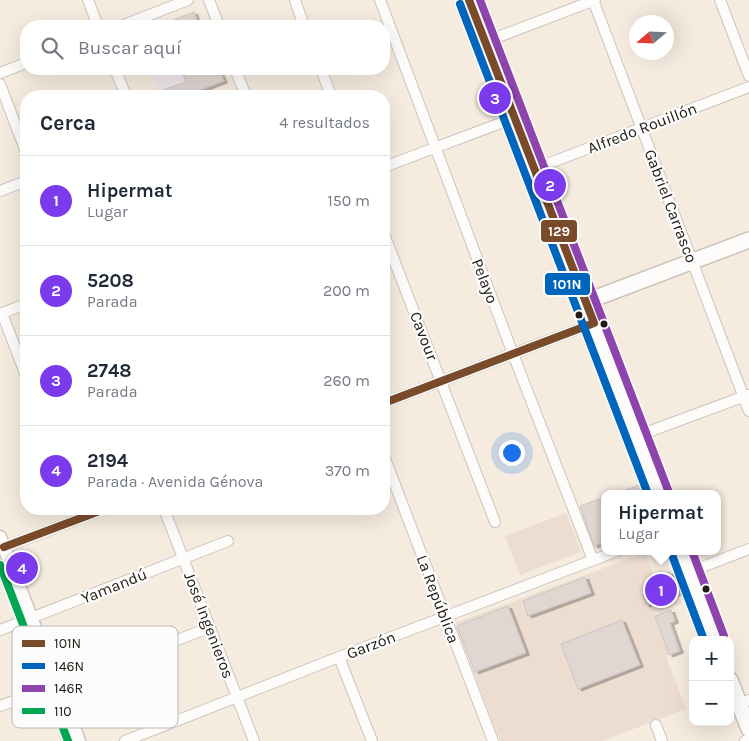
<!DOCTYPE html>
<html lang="es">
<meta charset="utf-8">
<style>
:root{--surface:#fff;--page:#f2f2f3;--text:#1f2937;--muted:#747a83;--line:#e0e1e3;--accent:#7c3aed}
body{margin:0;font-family:Karla,sans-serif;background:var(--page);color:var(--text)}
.controls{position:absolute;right:15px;bottom:15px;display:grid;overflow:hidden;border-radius:10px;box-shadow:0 5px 20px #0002}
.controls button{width:45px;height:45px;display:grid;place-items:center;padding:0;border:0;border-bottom:1px solid var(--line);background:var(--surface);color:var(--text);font:25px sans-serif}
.compass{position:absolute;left:629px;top:15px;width:45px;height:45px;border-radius:50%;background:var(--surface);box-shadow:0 5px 20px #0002;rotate:251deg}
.you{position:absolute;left:511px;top:452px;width:18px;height:18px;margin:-12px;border:4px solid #fff;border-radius:50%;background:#1a73e8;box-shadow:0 0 0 8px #1a73e833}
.badge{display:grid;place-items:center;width:32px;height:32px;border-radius:50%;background:var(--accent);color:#fff;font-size:16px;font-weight:700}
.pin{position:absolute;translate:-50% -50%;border:2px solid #fff;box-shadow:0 1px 5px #0006}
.popup{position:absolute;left:601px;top:490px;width:120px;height:65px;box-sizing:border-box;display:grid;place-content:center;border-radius:10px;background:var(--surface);filter:drop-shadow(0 1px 4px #0005);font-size:16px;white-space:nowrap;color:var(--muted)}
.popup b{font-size:19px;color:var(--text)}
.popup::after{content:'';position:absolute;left:50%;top:100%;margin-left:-10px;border:10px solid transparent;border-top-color:var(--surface)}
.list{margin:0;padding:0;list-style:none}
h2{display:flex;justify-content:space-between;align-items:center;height:65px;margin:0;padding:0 20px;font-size:21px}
h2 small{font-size:16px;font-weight:400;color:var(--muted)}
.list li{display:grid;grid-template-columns:32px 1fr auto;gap:15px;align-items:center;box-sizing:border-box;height:90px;padding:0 20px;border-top:1px solid var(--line)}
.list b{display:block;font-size:19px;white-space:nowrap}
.list p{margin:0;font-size:16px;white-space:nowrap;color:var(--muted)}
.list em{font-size:16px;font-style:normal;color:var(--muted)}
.icon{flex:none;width:28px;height:28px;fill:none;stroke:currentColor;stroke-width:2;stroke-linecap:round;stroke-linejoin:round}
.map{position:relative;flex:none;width:749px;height:741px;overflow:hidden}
.search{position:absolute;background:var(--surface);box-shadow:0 5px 20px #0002;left:20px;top:20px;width:370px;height:55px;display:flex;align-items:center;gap:12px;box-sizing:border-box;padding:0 18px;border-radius:20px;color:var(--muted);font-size:19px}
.panel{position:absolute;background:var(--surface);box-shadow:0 5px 20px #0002;left:20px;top:90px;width:370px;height:425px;border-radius:20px}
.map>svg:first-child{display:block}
.industrial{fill:#edddd1}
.education{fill:#eee6ec}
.building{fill:#e0d6d2;stroke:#cdc3c0;filter:url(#shadow)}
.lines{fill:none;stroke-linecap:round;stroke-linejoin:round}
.minor-casing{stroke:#ccc4bb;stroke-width:12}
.tertiary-casing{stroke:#ccc4bb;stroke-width:15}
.secondary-casing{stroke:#ccc4bb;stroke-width:18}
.minor{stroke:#fefcfa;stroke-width:10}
.tertiary{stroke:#fefcfa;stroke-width:12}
.secondary{stroke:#fefcfa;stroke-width:15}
.bus-1-casing{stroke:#fcfcfc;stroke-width:11}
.bus-2-casing{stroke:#fcfcfc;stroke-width:11}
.bus-3-casing{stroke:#fcfcfc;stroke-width:11}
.bus-4-casing{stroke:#fcfcfc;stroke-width:11}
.bus-1{stroke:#7a4b2a;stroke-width:8}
.bus-2{stroke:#0065bd;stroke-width:8}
.bus-3{stroke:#8e44ad;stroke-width:8}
.bus-4{stroke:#00a651;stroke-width:8}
.bus-dot{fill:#211b14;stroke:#fcfcfc;stroke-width:2}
.labels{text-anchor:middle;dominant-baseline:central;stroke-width:4.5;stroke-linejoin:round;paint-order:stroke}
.street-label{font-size:16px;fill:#211b14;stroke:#fcfcfc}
.key{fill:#fcfcfc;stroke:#bab8b6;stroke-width:1}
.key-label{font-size:14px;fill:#211b14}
.line-badge{stroke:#fcfcfc;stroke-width:2}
.badge-label{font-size:14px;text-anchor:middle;font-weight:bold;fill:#fff}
</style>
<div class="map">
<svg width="749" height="741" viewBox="0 0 749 741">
<defs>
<filter id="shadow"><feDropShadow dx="3.5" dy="2" stdDeviation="0" flood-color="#0004"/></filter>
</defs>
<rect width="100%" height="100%" fill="#f5ebdf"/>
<path class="industrial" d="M 566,513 L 581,552 L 520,575 L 505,536 Z
M 645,553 L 655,578 L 648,580 L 650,587 L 645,588 L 647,593 L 643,594 L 646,605 L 678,593 L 682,603 L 654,614 L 669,655 L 666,656 L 686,709 L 602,741 L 500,741 L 455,623 Z"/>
<path class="education" d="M 150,69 L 219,69 L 224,81 L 184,96 L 160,96 Z"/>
<path class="building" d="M 194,12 L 199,26 L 158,26 Z
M 181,69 L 219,69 L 224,81 L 184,96 L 160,96 L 158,92 L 186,82 Z
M 639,485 L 642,494 L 615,494 Z
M 605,497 L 605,542 L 594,546 L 580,506 Z
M 670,572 L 678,593 L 646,605 L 643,594 L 647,593 L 645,588 L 650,587 L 648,580 Z
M 585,577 L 591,593 L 528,616 L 523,601 Z
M 508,606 L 526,653 L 475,672 L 457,626 Z
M 671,610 L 675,621 L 670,623 L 680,651 L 669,655 L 655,616 Z
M 622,620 L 640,665 L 578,689 L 561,644 Z"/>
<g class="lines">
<g class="minor-casing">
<path id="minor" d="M 88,0 L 98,26
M 209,0 L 219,26
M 295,0 L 304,26
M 380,0 L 513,354 L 593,560
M 593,0 L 749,411
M 720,0 L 749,76
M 121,26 L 188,0
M 485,42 L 595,0
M 115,69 L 126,96
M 235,69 L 246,96
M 321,69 L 331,96
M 0,73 L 26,63
M 0,84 L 26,152
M 384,167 L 514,118
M 534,169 L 749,87
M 0,191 L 26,181
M 384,234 L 495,522
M 2,313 L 26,376
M 0,314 L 26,304
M 384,403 L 594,323
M 637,436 L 748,395
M 384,456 L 493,741
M 164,509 L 254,741
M 0,549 L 105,509
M 689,572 L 749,549
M 0,630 L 228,541
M 339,657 L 372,741
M 739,704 L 749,700
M 0,706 L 209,628
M 656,725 L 662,741
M 125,741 L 339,657 L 617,551
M 745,741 L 749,739"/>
</g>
<g class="tertiary-casing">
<path id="tertiary" d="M 0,537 L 79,741"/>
</g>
<g class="secondary-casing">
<path id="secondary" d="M 469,0 L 659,494
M 585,302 L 749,240
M 681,551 L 715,640
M 730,680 L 749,729"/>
</g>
<use href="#minor" class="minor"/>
<use href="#tertiary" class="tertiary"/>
<use href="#secondary" class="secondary"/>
<g class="bus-1-casing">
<path id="bus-1" d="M 469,0 L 594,323
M 384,403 L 594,323
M 4,547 L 105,509"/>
</g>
<g class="bus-2-casing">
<path id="bus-2" d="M 460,4 L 648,494
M 672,555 L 704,640"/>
</g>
<g class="bus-3-casing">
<path id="bus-3" d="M 480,0 L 668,490
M 692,551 L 724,636"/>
</g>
<g class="bus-4-casing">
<path id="bus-4" d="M 0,565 L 68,741"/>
</g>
<use href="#bus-1" class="bus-1"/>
<use href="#bus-2" class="bus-2"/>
<use href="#bus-3" class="bus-3"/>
<use href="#bus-4" class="bus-4"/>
</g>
<g class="bus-dot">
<circle cx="579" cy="315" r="4.5"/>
<circle cx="604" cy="324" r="4.5"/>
<circle cx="706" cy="589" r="4.5"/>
</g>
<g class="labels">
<g class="street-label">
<text transform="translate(642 128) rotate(-21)">Alfredo Rouillón</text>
<text transform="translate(671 206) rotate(69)">Gabriel Carrasco</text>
<text transform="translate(485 281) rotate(69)">Pelayo</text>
<text transform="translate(424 336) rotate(69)">Cavour</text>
<text transform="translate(114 586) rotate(-22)">Yamandú</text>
<text transform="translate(438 599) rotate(69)">La República</text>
<text transform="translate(209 625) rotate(69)">José Ingenieros</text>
<text transform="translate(371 645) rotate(-21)">Garzón</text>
</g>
</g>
<rect x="12" y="626" width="166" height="102" rx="8" class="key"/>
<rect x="22" y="640" width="23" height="7" fill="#7a4b2a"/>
<rect x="22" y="663" width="23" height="6" fill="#0065bd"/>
<rect x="22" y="685" width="23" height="7" fill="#8e44ad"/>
<rect x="22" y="708" width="23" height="6" fill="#00a651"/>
<g class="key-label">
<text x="54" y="648">101N</text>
<text x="54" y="671">146N</text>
<text x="54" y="693">146R</text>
<text x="54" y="716">110</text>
</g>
<g class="line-badge">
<rect x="540" y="219" width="38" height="24" rx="5" fill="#7a4b2a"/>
<rect x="544" y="272" width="47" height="24" rx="5" fill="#0065bd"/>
</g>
<g class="badge-label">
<text x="559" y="236">129</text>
<text x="567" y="289">101N</text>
</g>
</svg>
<div class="controls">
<button>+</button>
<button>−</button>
</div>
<svg class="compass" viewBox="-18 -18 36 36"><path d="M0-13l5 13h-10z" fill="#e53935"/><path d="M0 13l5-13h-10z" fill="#747a83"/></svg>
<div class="you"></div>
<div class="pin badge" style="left:661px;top:590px">1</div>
<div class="popup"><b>Hipermat</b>Lugar</div>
<div class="pin badge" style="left:550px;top:185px">2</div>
<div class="pin badge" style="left:495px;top:98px">3</div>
<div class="pin badge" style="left:22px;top:568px">4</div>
<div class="search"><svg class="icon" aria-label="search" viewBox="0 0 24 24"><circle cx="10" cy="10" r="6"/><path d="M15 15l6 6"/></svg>Buscar aquí</div>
<section class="panel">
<h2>Cerca<small>4 resultados</small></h2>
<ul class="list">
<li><span class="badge">1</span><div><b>Hipermat</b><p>Lugar</p></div><em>150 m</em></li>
<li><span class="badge">2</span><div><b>5208</b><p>Parada</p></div><em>200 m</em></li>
<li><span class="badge">3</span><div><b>2748</b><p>Parada</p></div><em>260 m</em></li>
<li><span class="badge">4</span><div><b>2194</b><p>Parada · Avenida Génova</p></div><em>370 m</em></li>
</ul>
</section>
</div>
